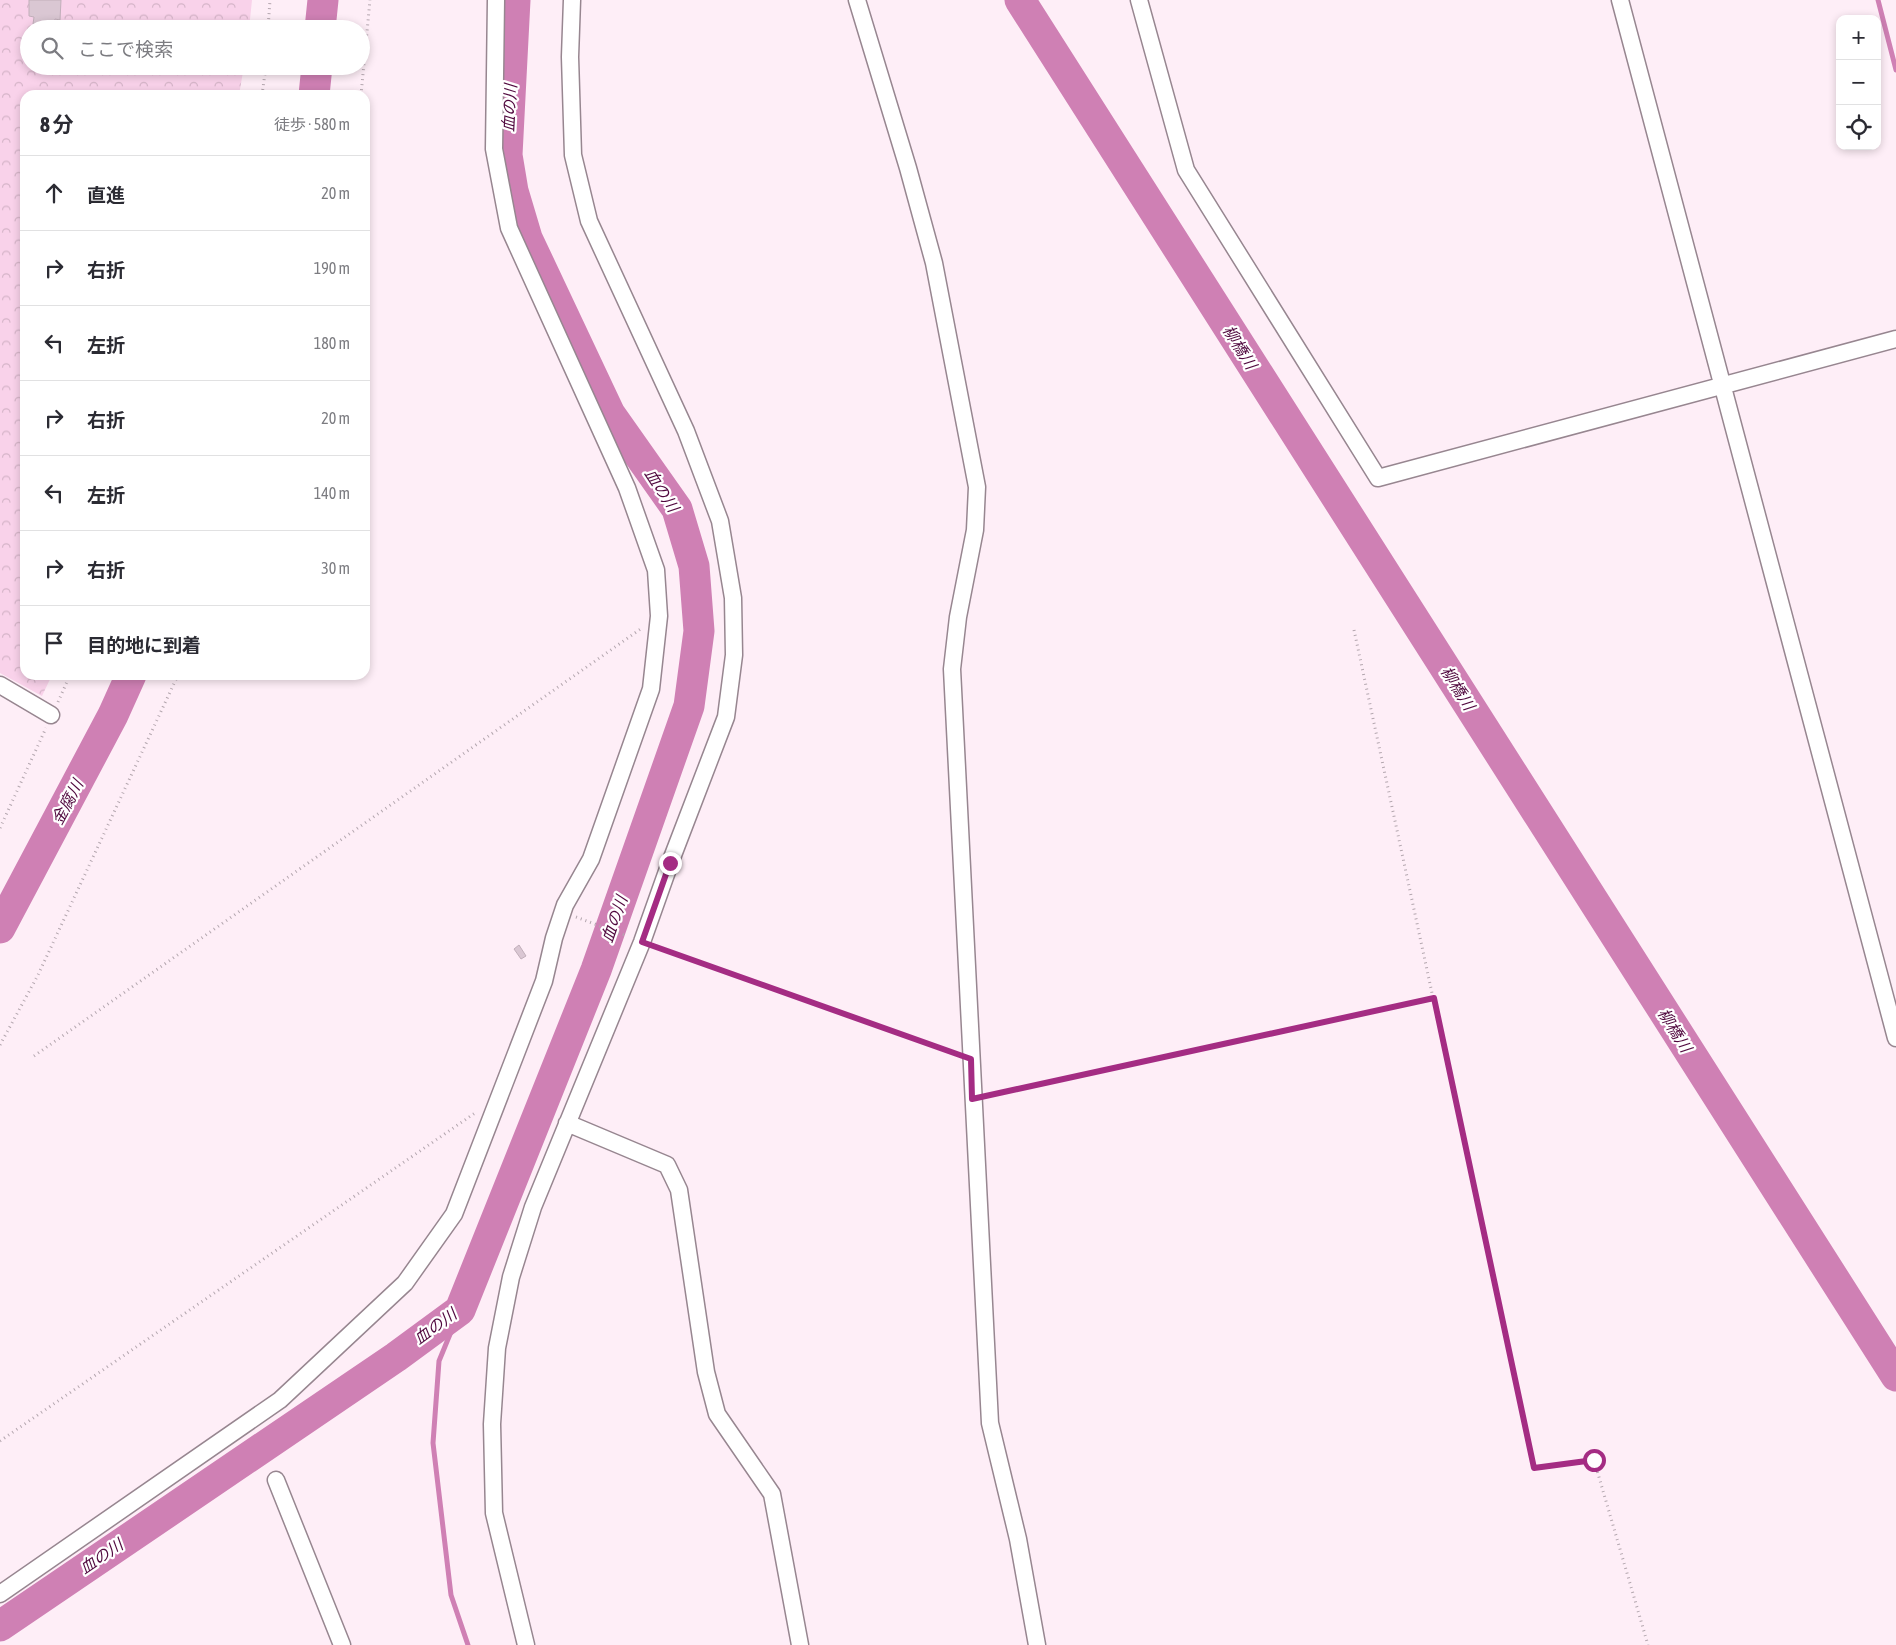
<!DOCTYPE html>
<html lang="ja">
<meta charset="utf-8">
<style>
:root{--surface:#fff;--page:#f2f2f3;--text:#2b2b33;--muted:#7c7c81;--line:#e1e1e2}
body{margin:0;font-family:"Asap Condensed","Noto Sans JP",sans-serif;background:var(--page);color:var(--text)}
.controls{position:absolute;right:15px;top:15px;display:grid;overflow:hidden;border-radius:10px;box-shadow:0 2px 8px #0003}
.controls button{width:45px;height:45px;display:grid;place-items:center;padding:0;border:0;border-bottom:1px solid var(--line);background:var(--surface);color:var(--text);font:25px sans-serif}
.stop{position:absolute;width:15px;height:15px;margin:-11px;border:4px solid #a42c83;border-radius:50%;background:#fff}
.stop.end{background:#a42c83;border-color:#fff;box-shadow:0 1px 5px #0008}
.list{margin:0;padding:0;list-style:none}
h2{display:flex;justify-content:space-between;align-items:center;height:65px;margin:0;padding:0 20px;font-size:21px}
h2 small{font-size:16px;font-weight:400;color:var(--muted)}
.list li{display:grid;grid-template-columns:32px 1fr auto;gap:15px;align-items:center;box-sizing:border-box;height:75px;padding:0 20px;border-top:1px solid var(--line)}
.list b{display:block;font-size:19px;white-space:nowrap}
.list em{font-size:16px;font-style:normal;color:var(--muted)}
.icon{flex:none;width:28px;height:28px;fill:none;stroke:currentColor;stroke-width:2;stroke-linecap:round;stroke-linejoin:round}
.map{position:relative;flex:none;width:1896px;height:1645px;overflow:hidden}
.search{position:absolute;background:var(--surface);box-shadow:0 2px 8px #0003;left:20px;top:20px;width:350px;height:55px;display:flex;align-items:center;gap:12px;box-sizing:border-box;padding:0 18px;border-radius:28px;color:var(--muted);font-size:19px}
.panel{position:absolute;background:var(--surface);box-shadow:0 2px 8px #0003;left:20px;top:90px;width:350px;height:590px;border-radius:15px}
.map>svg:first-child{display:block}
.park{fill:url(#park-crowns)}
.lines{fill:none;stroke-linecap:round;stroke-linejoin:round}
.stream{stroke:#cf80b4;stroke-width:5}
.river{stroke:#cf80b4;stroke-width:31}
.building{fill:#dac7d3;stroke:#c1afba}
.minor-casing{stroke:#978690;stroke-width:19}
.path{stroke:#b4a7af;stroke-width:3;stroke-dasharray:1 4;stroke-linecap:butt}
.minor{stroke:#fff;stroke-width:16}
.route{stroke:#a42c83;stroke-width:6}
.labels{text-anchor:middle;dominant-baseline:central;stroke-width:4.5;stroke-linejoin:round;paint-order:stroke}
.water-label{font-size:16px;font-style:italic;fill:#50083e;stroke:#fff}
</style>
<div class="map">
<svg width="1896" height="1645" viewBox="0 0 1896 1645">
<defs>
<pattern id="park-crowns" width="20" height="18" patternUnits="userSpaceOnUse" patternTransform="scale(1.25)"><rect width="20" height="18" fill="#f9d2ea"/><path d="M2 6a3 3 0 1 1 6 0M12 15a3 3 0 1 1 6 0" fill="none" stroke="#d5b4c8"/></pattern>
</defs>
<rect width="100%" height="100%" fill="#feeef7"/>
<path class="park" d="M 0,0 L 252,0 L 249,29 L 29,29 L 29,66 L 244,66 L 239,95 L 25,95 L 25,675 L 52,675 L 42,696 L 0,673 Z"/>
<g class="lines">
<path class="stream" d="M 1878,0 L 1896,70
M 460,1310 L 439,1361 L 433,1443 L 451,1595 L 468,1645"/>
<path class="river" d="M 1020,0 L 1896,1376
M 320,29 L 323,0
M 314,95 L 317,66
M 0,928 L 113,715 L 131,675
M 0,1626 L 396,1357 L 460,1310 L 596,970 L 689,706 L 699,631 L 694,566 L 677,509 L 610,414 L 527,238 L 513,191 L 507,155 L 515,0"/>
</g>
<path class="building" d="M 29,0 L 61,0 L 60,20 L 55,19 L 54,25 L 33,24 L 34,17 L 29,16 Z
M 519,945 L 526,956 L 521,959 L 514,949 Z"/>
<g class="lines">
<g class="minor-casing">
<path id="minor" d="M 857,0 L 908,168 L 934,263 L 977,487 L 975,530 L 958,617 L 952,669 L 990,1423 L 1018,1539 L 1037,1645
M 1139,0 L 1186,170 L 1378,478 L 1896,339
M 1620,0 L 1896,1038
M 0,685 L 51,715
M 567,1123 L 667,1165 L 679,1190 L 706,1372 L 717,1414 L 772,1494 L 800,1645
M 276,1480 L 342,1645
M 0,1594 L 280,1400 L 405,1283 L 454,1214 L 544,981 L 554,938 L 565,905 L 591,859 L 651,689 L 659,616 L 656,570 L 627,488 L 509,228 L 494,149 L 496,0
M 526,1645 L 494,1513 L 492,1424 L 497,1348 L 511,1277 L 533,1207 L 642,942 L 670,863 L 726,717 L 734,655 L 733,598 L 720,521 L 686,431 L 589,221 L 573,155 L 570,57 L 572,0"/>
</g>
<path class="path" d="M 268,29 L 270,0
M 262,95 L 266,66
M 361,95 L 370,0
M 1354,630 L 1534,1468 L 1594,1460 L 1648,1645
M 58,702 L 70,675
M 0,828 L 46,728
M 576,917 L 627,936
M 656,947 L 956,1054
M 0,1045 L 38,975 L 178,675
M 34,1056 L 642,628
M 990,1095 L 1434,999
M 0,1441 L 475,1113"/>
<use href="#minor" class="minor"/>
</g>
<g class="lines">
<path class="route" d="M 670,863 L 642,942 L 971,1059 L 972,1099 L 1434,998 L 1534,1468 L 1594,1460"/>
</g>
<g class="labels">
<g class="water-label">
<text transform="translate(509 108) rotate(-87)">血の川</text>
<text transform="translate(1240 347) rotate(58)">柳橋川</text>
<text transform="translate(662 490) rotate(57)">血の川</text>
<text transform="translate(1458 688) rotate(58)">柳橋川</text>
<text transform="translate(67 802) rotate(-62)">金腐川</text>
<text transform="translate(614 919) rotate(-71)">血の川</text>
<text transform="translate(1675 1030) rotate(58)">柳橋川</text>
<text transform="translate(435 1326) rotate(-36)">血の川</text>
<text transform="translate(101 1556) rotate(-34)">血の川</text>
</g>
</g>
</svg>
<div class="controls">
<button>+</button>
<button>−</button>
<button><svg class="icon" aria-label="locate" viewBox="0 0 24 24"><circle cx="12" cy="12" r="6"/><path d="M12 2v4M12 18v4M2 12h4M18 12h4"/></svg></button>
</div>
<div class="stop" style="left:1594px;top:1460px"></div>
<div class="stop end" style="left:670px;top:863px"></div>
<div class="search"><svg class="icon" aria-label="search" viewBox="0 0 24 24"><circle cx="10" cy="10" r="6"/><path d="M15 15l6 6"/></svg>ここで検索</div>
<section class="panel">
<h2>8 分<small>徒歩 · 580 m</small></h2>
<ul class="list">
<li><svg class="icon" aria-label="ahead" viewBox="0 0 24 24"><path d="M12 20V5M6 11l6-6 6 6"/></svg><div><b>直進</b></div><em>20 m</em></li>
<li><svg class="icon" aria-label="right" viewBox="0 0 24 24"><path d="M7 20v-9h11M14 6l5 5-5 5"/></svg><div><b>右折</b></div><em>190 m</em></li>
<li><svg class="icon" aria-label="left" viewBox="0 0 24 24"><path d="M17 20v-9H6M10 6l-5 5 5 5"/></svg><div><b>左折</b></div><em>180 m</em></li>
<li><svg class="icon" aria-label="right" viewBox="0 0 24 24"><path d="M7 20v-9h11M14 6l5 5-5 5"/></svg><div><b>右折</b></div><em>20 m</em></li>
<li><svg class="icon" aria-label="left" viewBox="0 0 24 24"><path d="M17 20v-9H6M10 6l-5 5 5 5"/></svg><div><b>左折</b></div><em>140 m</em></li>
<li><svg class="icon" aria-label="right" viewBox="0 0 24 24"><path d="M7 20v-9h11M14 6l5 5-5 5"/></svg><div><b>右折</b></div><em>30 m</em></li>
<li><svg class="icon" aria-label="arrive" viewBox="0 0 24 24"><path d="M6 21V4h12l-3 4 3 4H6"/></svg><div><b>目的地に到着</b></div></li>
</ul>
</section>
</div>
